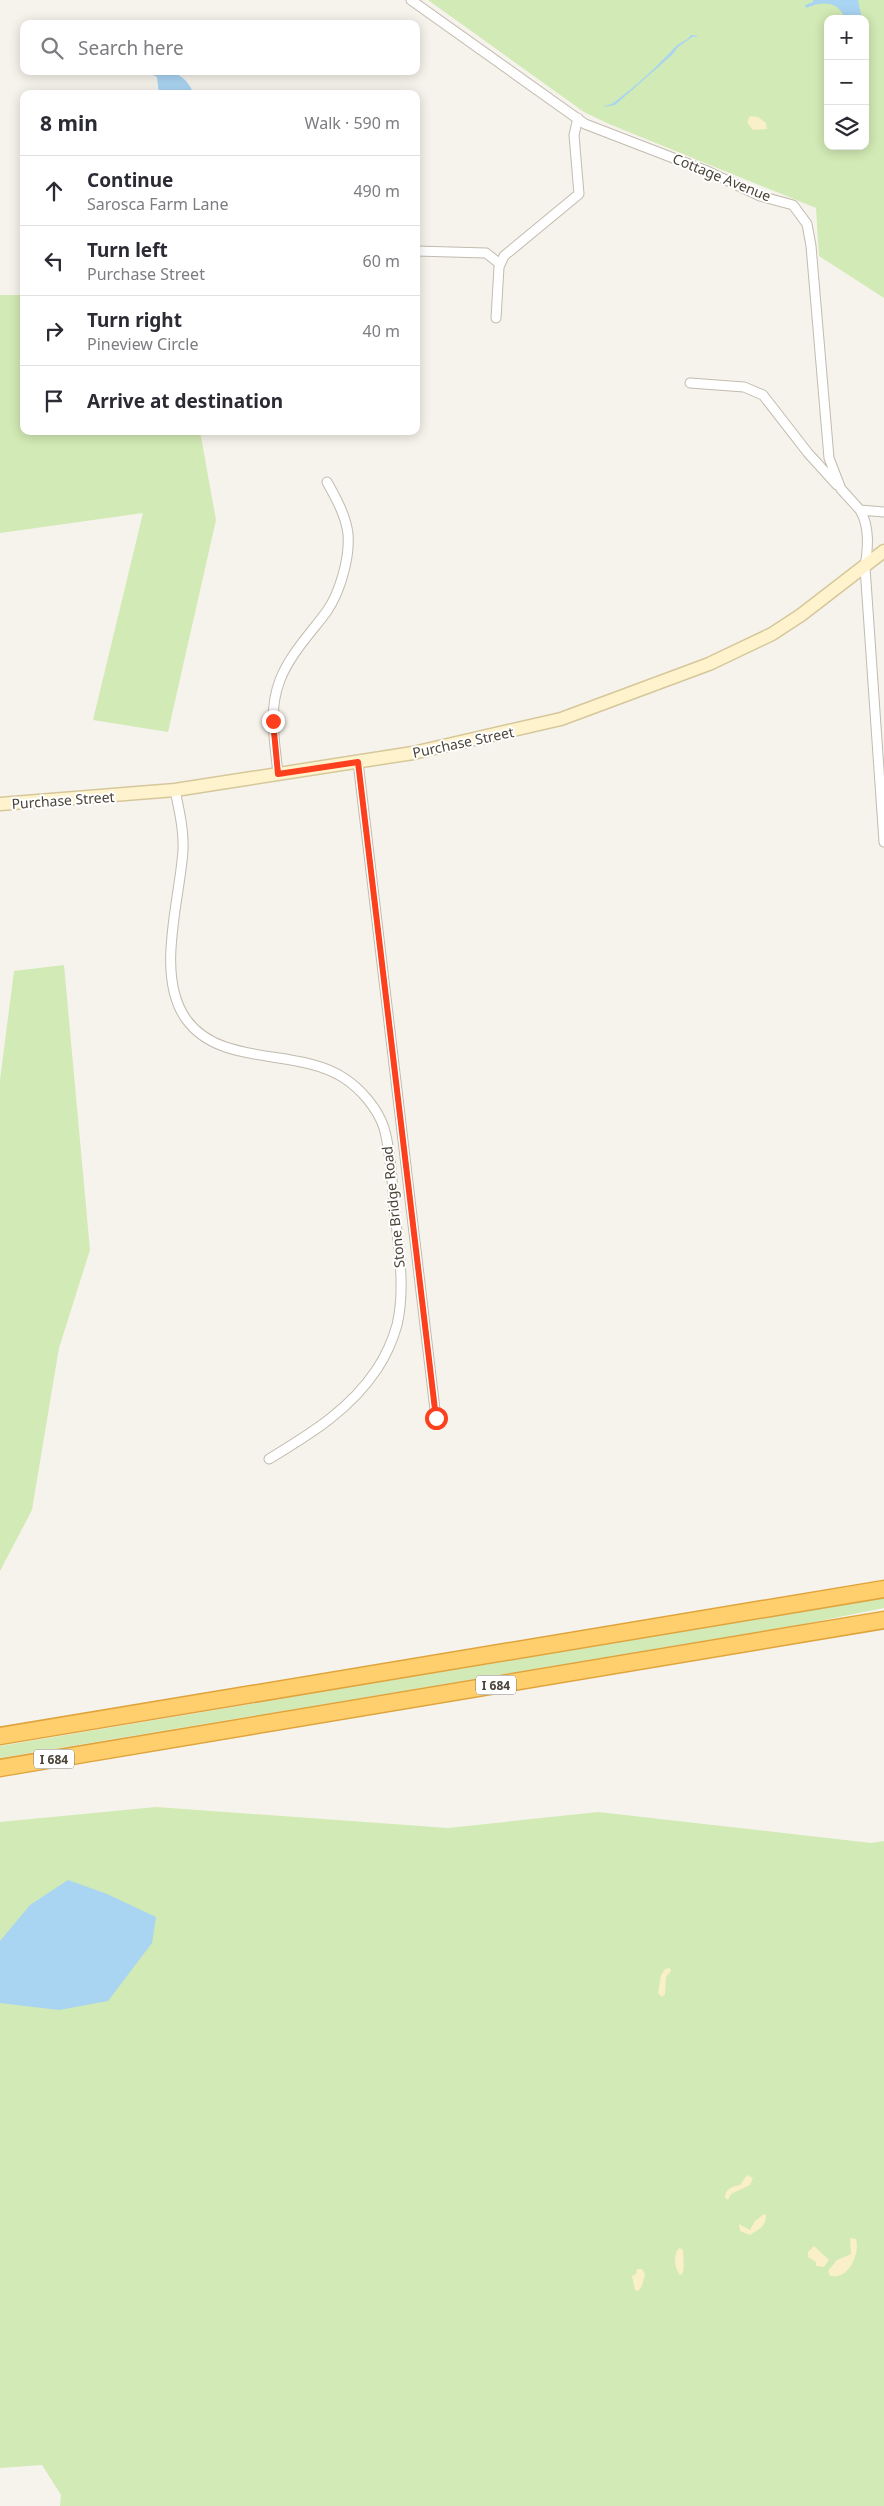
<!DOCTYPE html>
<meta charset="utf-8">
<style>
:root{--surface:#fff;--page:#f7f7f7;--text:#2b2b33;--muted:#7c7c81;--line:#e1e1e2}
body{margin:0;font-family:"Noto Sans",sans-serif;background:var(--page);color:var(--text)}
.controls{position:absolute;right:15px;top:15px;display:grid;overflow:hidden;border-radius:10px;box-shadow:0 2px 12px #0003}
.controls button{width:45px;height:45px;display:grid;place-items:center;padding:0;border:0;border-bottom:1px solid var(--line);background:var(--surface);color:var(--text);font:25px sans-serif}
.stop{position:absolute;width:15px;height:15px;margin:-11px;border:4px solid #fc3f1d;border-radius:50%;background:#fff}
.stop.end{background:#fc3f1d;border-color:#fff;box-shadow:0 1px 5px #0008}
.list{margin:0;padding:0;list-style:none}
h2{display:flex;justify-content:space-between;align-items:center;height:65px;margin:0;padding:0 20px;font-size:21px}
h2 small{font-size:16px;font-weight:400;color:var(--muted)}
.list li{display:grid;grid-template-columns:32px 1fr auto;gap:15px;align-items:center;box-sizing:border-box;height:70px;padding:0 20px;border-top:1px solid var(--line)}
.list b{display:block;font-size:19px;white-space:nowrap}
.list p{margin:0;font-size:16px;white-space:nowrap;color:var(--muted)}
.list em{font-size:16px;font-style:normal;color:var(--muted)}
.icon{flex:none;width:28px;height:28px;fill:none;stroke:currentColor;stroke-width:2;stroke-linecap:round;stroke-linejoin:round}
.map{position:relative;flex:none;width:884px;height:2506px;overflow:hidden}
.search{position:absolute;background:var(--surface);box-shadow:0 2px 12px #0003;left:20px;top:20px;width:400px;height:55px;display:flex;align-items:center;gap:12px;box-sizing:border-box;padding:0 18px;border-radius:10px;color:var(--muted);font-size:19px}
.panel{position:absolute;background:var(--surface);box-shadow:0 2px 12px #0003;left:20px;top:90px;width:400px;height:345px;border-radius:10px}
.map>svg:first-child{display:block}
.green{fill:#d2eab5;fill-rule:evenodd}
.sand{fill:#f9efc9}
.water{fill:#a9d4f2}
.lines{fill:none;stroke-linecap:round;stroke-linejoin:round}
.minor-casing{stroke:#c2bbae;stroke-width:11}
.secondary-casing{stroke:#d6c79b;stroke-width:15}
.motorway-casing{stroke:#e0a43c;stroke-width:19}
.minor{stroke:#fff;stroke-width:9}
.secondary{stroke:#fff3cd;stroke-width:12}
.motorway{stroke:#ffcf6e;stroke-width:16}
.route{stroke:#fc3f1d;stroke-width:6}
.labels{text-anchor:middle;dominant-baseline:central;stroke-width:4;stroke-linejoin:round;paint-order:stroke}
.shield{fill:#fff;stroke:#817c74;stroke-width:1}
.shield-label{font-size:12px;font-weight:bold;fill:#4b4439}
.street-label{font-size:14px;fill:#4b4439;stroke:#fff}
</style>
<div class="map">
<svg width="884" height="2506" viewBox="0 0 884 2506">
<rect width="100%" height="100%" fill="#f6f3ec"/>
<path class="green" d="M 428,0 L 884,0 L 884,298 L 819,256 L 816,208 L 609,124 L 584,112 ZM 828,19 L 865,19 L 865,146 L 828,146 Z
M 0,295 L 24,295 L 24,431 L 200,431 L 216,520 L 168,732 L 93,720 L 143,513 L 0,533 Z
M 64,965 L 90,1250 L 59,1348 L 32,1510 L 0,1571 L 0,1080 L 14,971 Z
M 884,1598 L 884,1608 L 804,1624 L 0,1758 L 0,1746 Z
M 156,1807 L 448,1828 L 598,1812 L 871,1843 L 884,1841 L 884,2506 L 60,2506 L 61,2495 L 42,2465 L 0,2468 L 0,1822 Z"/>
<path class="sand" d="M 750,116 L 758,117 L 766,123 L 767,129 L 753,130 L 747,122 Z
M 670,1968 L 671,1971 L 666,1977 L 665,1994 L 662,1997 L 658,1993 L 661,1975 L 665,1969 Z
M 747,2175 L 753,2178 L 750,2185 L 731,2194 L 728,2200 L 725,2198 C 725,2189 732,2186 740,2185 Z
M 764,2214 L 766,2215 C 766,2227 759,2229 750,2235 L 740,2231 L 739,2224 L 750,2230 L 755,2221 Z
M 850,2238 L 856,2239 C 860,2251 851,2274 838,2276 C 835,2277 832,2276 830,2276 L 828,2271 L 837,2260 L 851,2254 Z
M 814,2246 L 829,2260 L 824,2267 L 816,2266 L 816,2262 L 808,2257 L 808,2252 Z
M 679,2248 L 683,2250 C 683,2257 685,2269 682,2274 L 680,2275 C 674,2268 673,2255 679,2248 Z
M 637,2269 L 642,2269 L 645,2274 L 642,2286 L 638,2291 L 635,2290 L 632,2276 L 636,2274 Z"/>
<path class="water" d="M 813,0 L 858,0 L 862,19 L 845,19 C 839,0 821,1 806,8 L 805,5 L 813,2 Z
M 691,35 L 699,36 L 692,37 L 678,47 L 672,55 L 615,105 L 603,107 C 606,105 612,105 616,101 C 637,85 658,66 676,46 C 681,42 687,41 691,35 Z
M 145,71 C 168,71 183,69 194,94 L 159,94 L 157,77 Z
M 68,1880 L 107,1894 L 156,1917 L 152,1943 L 108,2001 L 59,2010 L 0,2003 L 0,1941 L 30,1905 Z"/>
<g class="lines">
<g class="minor-casing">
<path id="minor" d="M 411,0 L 585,124 L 707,171 L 760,196 L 793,205 L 807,224 L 811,246 L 829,458 L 841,489 L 860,510 L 884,512
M 416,251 L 486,253 L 500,264
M 496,318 L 499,267 L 504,256 L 579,194 L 574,135 L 578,118
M 690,383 L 744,387 L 763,395 L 808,453 L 837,485
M 860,510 C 870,527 868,548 865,567 L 884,842
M 358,762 L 436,1418
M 278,774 C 275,743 268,710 280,680 C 290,654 311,633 327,611 C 340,592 350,558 348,534 C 346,516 336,498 327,482
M 175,790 C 179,810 184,830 183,850 C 180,900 155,975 186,1019 C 221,1068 297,1047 344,1078 C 361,1089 378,1109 384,1128 C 391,1153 392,1180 394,1205 C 398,1244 406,1287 397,1325 C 393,1339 385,1357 377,1369 C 350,1410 310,1434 269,1459"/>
</g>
<g class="secondary-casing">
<path id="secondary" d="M 0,804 L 175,790 L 413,753 L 561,719 L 709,664 L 772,634 L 801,615 L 884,551"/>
</g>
<g class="motorway-casing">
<path id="motorway" d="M 0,1736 L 884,1589
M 0,1768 L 884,1620"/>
</g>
<use href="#minor" class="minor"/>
<use href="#secondary" class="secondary"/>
<use href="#motorway" class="motorway"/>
</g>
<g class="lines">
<path class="route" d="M 273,721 L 278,774 L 358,762 L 436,1418"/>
</g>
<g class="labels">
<g class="shield">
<rect x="476" y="1675.5" width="40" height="19" rx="4"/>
<rect x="34" y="1749.5" width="40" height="19" rx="4"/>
</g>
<g class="shield-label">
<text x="496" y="1685">I 684</text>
<text x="54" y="1759">I 684</text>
</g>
<g class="street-label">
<text transform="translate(722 177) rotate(22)">Cottage Avenue</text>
<text transform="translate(463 742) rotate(-12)">Purchase Street</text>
<text transform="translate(63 800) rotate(-4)">Purchase Street</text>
<text transform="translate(393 1207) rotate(-96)">Stone Bridge Road</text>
</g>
</g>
</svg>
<div class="controls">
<button>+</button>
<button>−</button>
<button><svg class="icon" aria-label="layers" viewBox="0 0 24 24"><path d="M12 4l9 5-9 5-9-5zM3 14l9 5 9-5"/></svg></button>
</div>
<div class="stop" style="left:436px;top:1418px"></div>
<div class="stop end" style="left:273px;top:721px"></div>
<div class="search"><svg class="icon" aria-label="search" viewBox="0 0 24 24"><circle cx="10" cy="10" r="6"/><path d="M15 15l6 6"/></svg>Search here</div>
<section class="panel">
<h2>8 min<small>Walk · 590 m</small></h2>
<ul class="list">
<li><svg class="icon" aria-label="ahead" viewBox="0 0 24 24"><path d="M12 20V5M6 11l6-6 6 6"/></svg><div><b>Continue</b><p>Sarosca Farm Lane</p></div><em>490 m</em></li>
<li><svg class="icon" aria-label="left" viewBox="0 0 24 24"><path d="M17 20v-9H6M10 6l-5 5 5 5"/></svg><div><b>Turn left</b><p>Purchase Street</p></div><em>60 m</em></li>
<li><svg class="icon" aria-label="right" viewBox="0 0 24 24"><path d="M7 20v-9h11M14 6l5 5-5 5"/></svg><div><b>Turn right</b><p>Pineview Circle</p></div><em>40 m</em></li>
<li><svg class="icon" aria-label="arrive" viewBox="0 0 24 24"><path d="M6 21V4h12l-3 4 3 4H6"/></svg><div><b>Arrive at destination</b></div></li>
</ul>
</section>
</div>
